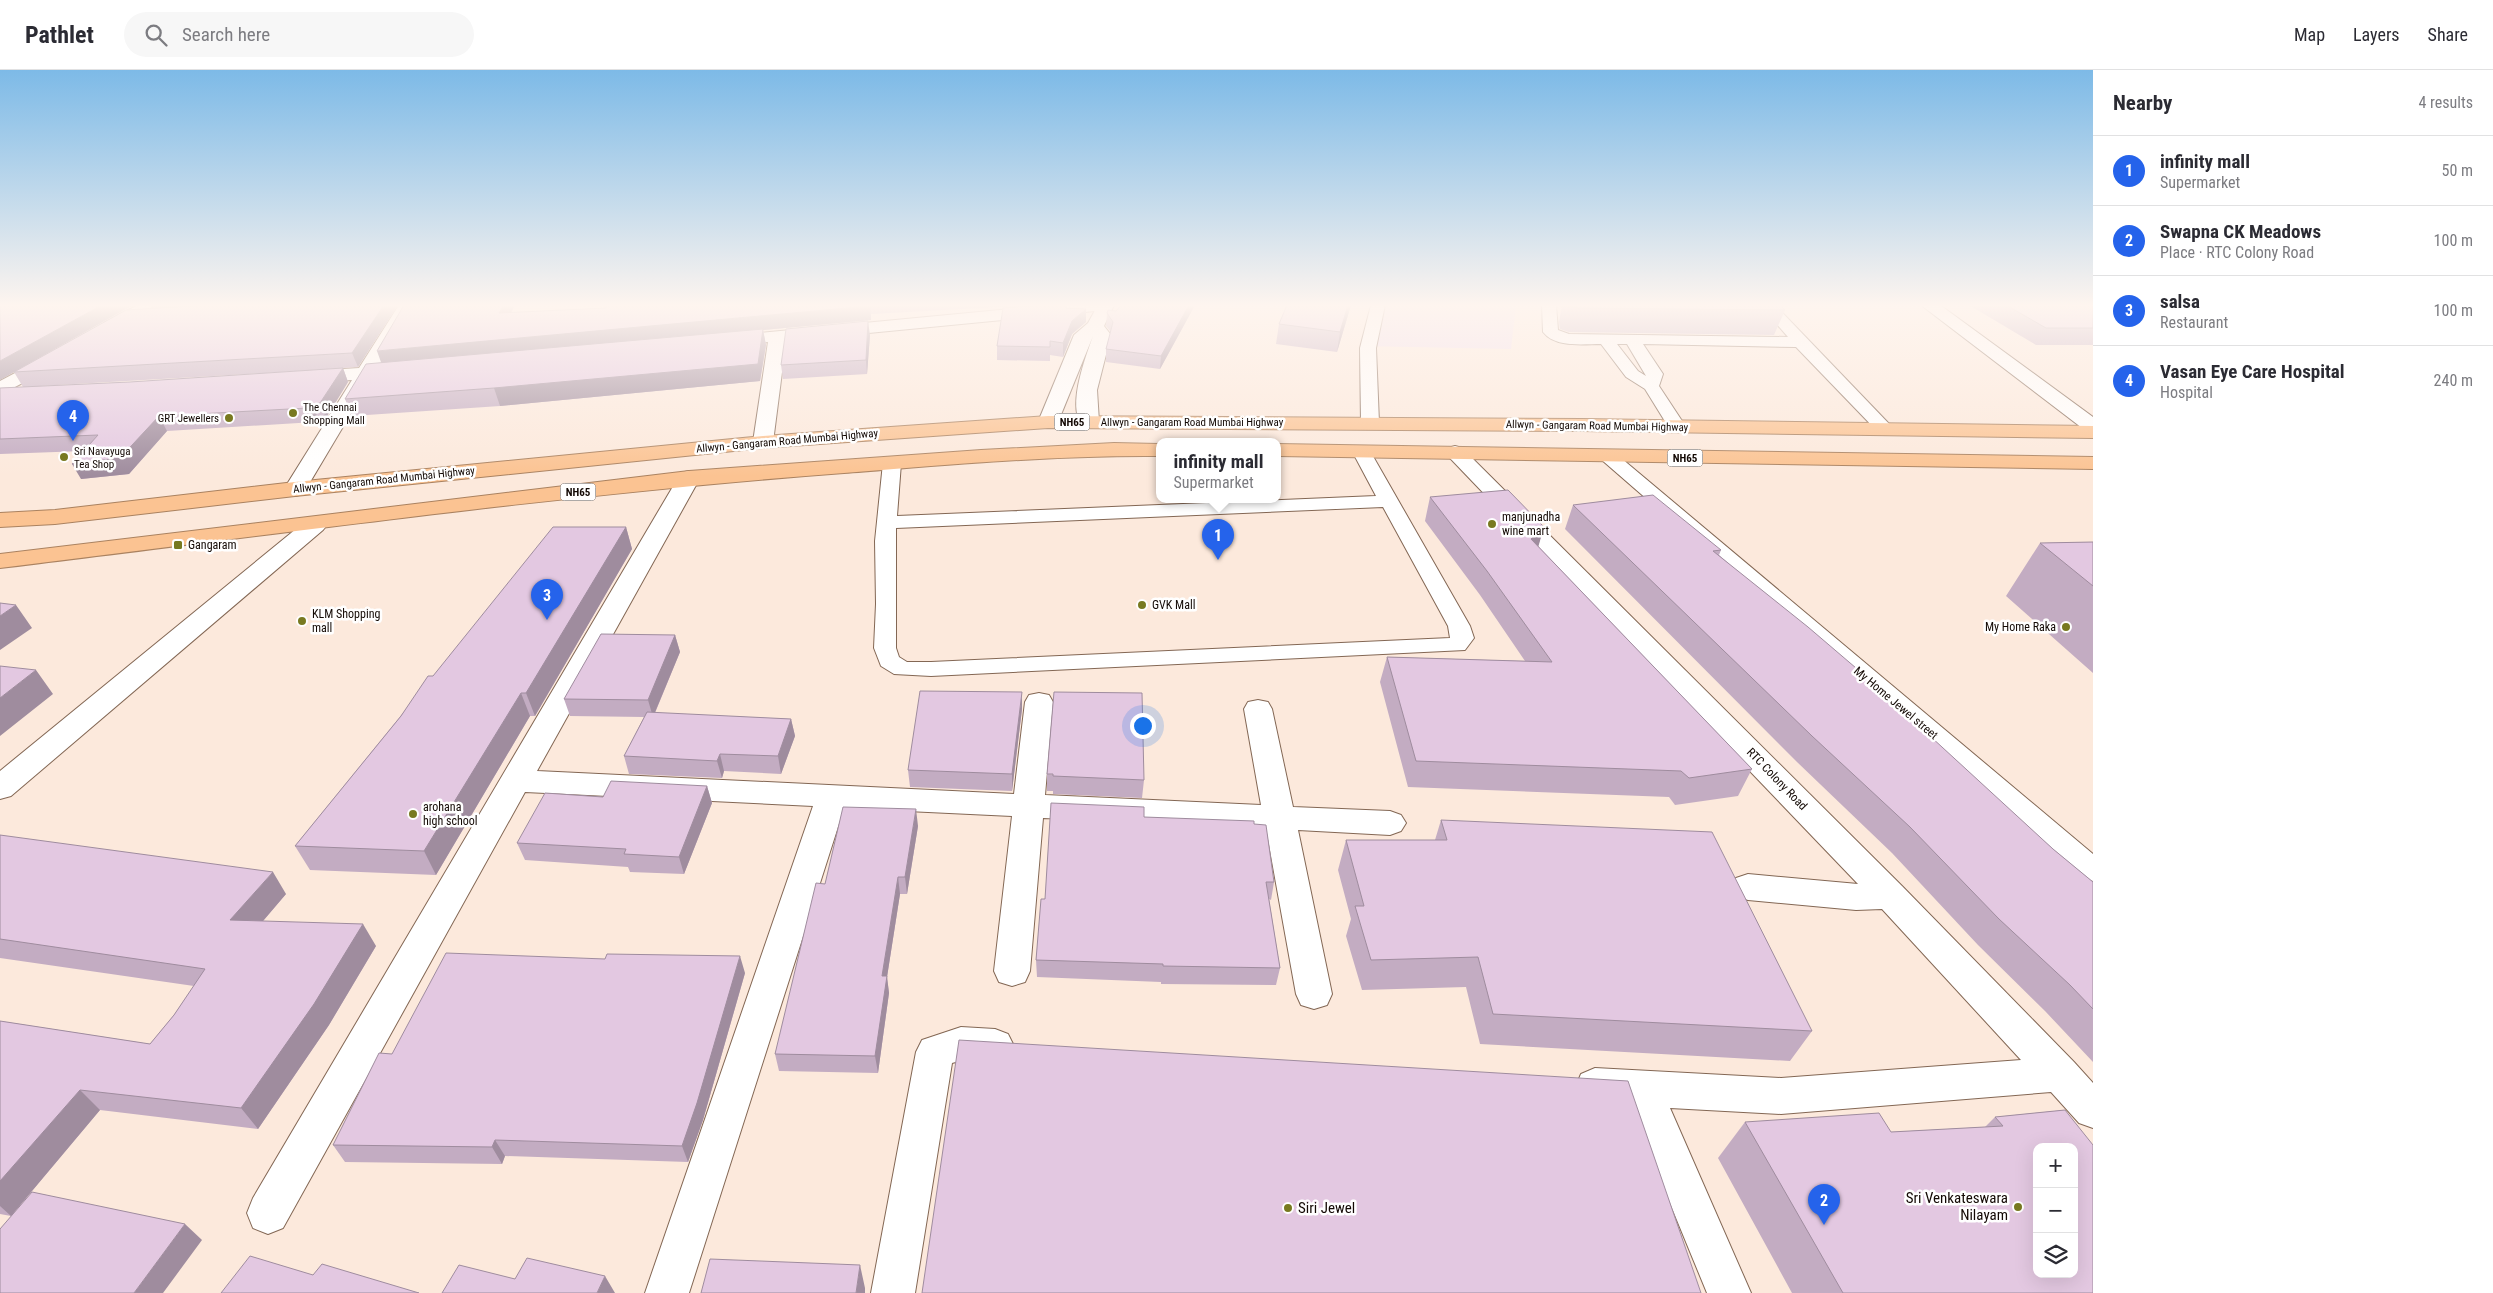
<!DOCTYPE html>
<meta charset="utf-8">
<style>
:root{--surface:#fff;--page:#f7f7f7;--text:#2b2b33;--muted:#7c7c81;--line:#e1e1e2;--accent:#2563eb}
body{margin:0;font-family:"Roboto Condensed",sans-serif;background:var(--page);color:var(--text)}
.controls{position:absolute;right:15px;bottom:15px;display:grid;overflow:hidden;border-radius:10px;box-shadow:0 5px 20px #0002}
.controls button{width:45px;height:45px;display:grid;place-items:center;padding:0;border:0;border-bottom:1px solid var(--line);background:var(--surface);color:var(--text);font:25px sans-serif}
.you{position:absolute;left:1142px;top:655px;width:18px;height:18px;margin:-12px;border:4px solid #fff;border-radius:50%;background:#1a73e8;box-shadow:0 0 0 8px #1a73e833}
.badge{display:grid;place-items:center;width:32px;height:32px;border-radius:50%;background:var(--accent);color:#fff;font-size:16px;font-weight:700}
.pin{position:absolute;translate:-50% -41px;filter:drop-shadow(0 1px 2px #0008)}
.pin::after{content:'';position:absolute;top:26px;width:18px;height:15px;background:inherit;clip-path:polygon(0 0,100% 0,50% 100%)}
.popup{position:absolute;left:1156px;top:368px;width:125px;height:65px;box-sizing:border-box;display:grid;place-content:center;border-radius:10px;background:var(--surface);filter:drop-shadow(0 1px 4px #0005);font-size:16px;white-space:nowrap;color:var(--muted)}
.popup b{font-size:19px;color:var(--text)}
.popup::after{content:'';position:absolute;left:50%;top:100%;margin-left:-10px;border:10px solid transparent;border-top-color:var(--surface)}
.list{margin:0;padding:0;list-style:none}
h2{display:flex;justify-content:space-between;align-items:center;height:65px;margin:0;padding:0 20px;font-size:21px}
h2 small{font-size:16px;font-weight:400;color:var(--muted)}
.list li{display:grid;grid-template-columns:32px 1fr auto;gap:15px;align-items:center;box-sizing:border-box;height:70px;padding:0 20px;border-top:1px solid var(--line)}
.list b{display:block;font-size:19px;white-space:nowrap}
.list p{margin:0;font-size:16px;white-space:nowrap;color:var(--muted)}
.list em{font-size:16px;font-style:normal;color:var(--muted)}
.icon{flex:none;width:28px;height:28px;fill:none;stroke:currentColor;stroke-width:2;stroke-linecap:round;stroke-linejoin:round}
.map{position:relative;flex:none;width:2093px;height:1223px;overflow:hidden}
header{display:flex;align-items:center;gap:30px;box-sizing:border-box;height:70px;padding:0 25px;background:var(--surface);border-bottom:1px solid var(--line)}
header strong{font-size:24px}
nav{display:flex;gap:28px;margin-inline-start:auto;font-size:18px}
.search{width:350px;height:45px;background:var(--page);display:flex;align-items:center;gap:12px;box-sizing:border-box;padding:0 18px;border-radius:28px;color:var(--muted);font-size:19px}
main{display:flex}
aside{flex:1;background:var(--surface)}
.map>svg:first-child{display:block}
.education{fill:#efdced}
.lines{fill:none;stroke-linecap:round;stroke-linejoin:round}
.lane-casing{stroke:#836754;stroke-width:2}
.street-casing{stroke:#836754;stroke-width:2}
.secondary-casing{stroke:#836754;stroke-width:2}
.highway-casing{stroke:#aa8260;stroke-width:2}
.lane{fill:#fff;fill-rule:evenodd}
.street{fill:#fff;fill-rule:evenodd}
.secondary{fill:#fff;fill-rule:evenodd}
.highway{fill:#fbc392;fill-rule:evenodd}
.wall{fill:#c3acc2}
.shaded-wall{fill:#9f8c9e}
.building{fill:#e3c8e1;stroke:#9f8c9e;fill-rule:evenodd}
.poi-dot{fill:#787920;stroke:#fff;stroke-width:2}
.labels{text-anchor:middle;dominant-baseline:central;stroke-width:5;stroke-linejoin:round;paint-order:stroke}
.far-poi-label{font-size:11px;fill:#130904;stroke:#fff;text-anchor:start}
.shield{fill:#fff;stroke:#5a534f;stroke-width:1}
.shield-label{font-size:11px;font-weight:bold;fill:#130904}
.far-street-label{font-size:11px;fill:#130904;stroke:#fff}
.poi-label{font-size:12px;fill:#130904;stroke:#fff;text-anchor:start}
.street-label{font-size:12px;fill:#130904;stroke:#fff}
.near-poi-label{font-size:15px;fill:#130904;stroke:#fff;text-anchor:end}
</style>
<header>
<strong>Pathlet</strong>
<div class="search"><svg class="icon" aria-label="search" viewBox="0 0 24 24"><circle cx="10" cy="10" r="6"/><path d="M15 15l6 6"/></svg>Search here</div>
<nav><a>Map</a><a>Layers</a><a>Share</a></nav>
</header>
<main>
<div class="map">
<svg width="2093" height="1223" viewBox="0 0 2093 1223">
<rect width="100%" height="100%" fill="#fce9dc"/>
<path class="education" d="M 1373,235 L 1516,235 L 1511,279 L 1361,276 Z"/>
<g class="lines">
<g class="lane-casing">
<path id="lane" d="M 1371,235 L 1385,235 L 1376,278 L 1379,353 L 1376,357 L 1364,357 L 1361,353 L 1360,278 Z
M 1542,235 L 1556,235 L 1558,260 L 1569,264 L 1788,267 L 1760,235 L 1775,235 L 1894,359 L 1891,363 L 1879,363 L 1796,277 L 1643,274 L 1663,304 L 1659,316 L 1686,357 L 1683,361 L 1671,361 L 1645,319 L 1626,307 L 1601,274 C 1583,274 1555,278 1543,262 ZM 1617,274 L 1627,274 L 1646,306 L 1638,301 Z
M 1361,376 L 1367,377 L 1370,381 L 1470,556 L 1474,568 L 1465,580 L 931,606 L 894,604 L 881,596 L 874,578 L 876,534 L 875,471 L 883,393 L 885,389 L 899,389 L 901,393 L 897,446 L 1376,426 L 1352,381 L 1355,377 ZM 1383,437 L 1448,556 L 1450,568 L 931,592 L 907,592 L 899,587 L 896,578 L 896,458 Z
M 1609,382 L 1615,383 L 2093,784 L 2093,811 L 2083,808 L 1603,391 L 1600,387 L 1603,383 Z"/>
</g>
<g class="street-casing">
<path id="street" d="M 138,235 L 158,235 L 156,239 L 116,261 L 104,261 L 101,257 L 104,253 Z
M 399,235 L 415,235 L 379,297 L 405,297 L 407,301 L 405,305 L 372,308 L 303,424 L 295,426 L 287,424 L 284,419 L 352,310 L 308,313 L 301,311 L 299,307 L 301,303 L 308,301 L 359,298 Z
M 1053,235 L 1113,235 L 1111,239 L 1105,240 L 786,271 L 773,372 L 770,376 L 763,378 L 756,376 L 753,372 L 768,272 L 727,276 L 721,275 L 718,271 L 721,267 L 727,266 Z
M 1921,235 L 1940,235 L 2093,347 L 2093,363 L 2086,361 Z
M 51,284 L 58,286 L 60,290 L 58,294 L 0,325 L 0,311 Z
M 1455,376 L 1462,378 L 1902,816 L 2074,992 L 2093,1013 L 2093,1058 L 2079,1053 L 2051,1022 L 1781,1044 L 1670,1038 L 1751,1223 L 1707,1223 L 1630,1036 L 1595,1034 L 1581,1028 L 1576,1016 L 1581,1004 L 1595,998 L 1781,1008 L 2021,990 L 1882,839 L 1856,840 L 1748,830 L 1736,826 L 1731,817 L 1736,808 L 1748,804 L 1858,814 L 1448,386 L 1444,382 L 1448,378 Z
M 689,401 L 697,403 L 700,408 L 537,701 L 1014,724 L 1025,632 L 1029,625 L 1039,623 L 1049,625 L 1053,632 L 1045,725 L 1261,735 L 1244,639 L 1248,632 L 1258,630 L 1268,632 L 1272,639 L 1293,737 L 1390,741 L 1401,745 L 1406,753 L 1401,761 L 1390,765 L 1298,760 L 1332,924 L 1327,935 L 1314,939 L 1301,935 L 1296,924 L 1266,758 L 1043,748 L 1030,901 L 1025,912 L 1012,916 L 999,912 L 994,901 L 1012,746 L 844,738 L 689,1223 L 645,1223 L 813,736 L 525,722 L 283,1158 L 268,1164 L 253,1158 L 247,1143 L 253,1128 L 678,408 L 681,403 Z
M 315,448 L 323,450 L 327,455 L 323,460 L 11,726 L 0,729 L 0,701 L 307,450 Z
M 961,957 L 995,959 L 1008,964 L 1014,976 L 1008,988 C 989,995 971,987 952,993 L 915,1223 L 871,1223 L 916,982 L 922,970 Z"/>
</g>
<g class="secondary-casing">
<path id="secondary" d="M 1098,235 L 1114,235 L 1104,256 L 1111,265 L 1097,320 L 1099,352 L 1096,356 L 1089,358 L 1082,356 C 1067,335 1085,289 1093,266 L 1058,352 L 1055,356 L 1048,358 L 1041,356 L 1038,352 L 1074,265 L 1088,253 Z"/>
</g>
<g class="highway-casing">
<path id="highway" d="M 1048,346 L 1582,349 L 2093,356 L 2093,368 L 1582,361 L 1048,358 L 763,378 L 295,426 L 55,454 L 0,457 L 0,443 L 55,440 L 295,412 L 763,366 Z
M 1114,373 L 1159,374 L 1159,386 C 1054,385 949,395 844,403 C 562,424 281,464 0,498 L 0,484 L 689,401 L 981,380 Z
M 1277,374 L 2093,387 L 2093,399 L 1277,386 Z"/>
</g>
<use href="#lane" class="lane"/>
<use href="#street" class="street"/>
<use href="#secondary" class="secondary"/>
<use href="#highway" class="highway"/>
</g>
<path class="wall" d="M 150,235 L 204,235 L 151,238 Z
M 398,235 L 358,297 L 343,298 L 348,312 L 326,348 L 318,348 L 315,352 L 167,361 L 129,404 L 81,409 L 84,381 L 0,384 L 0,318 L 130,312 L 318,300 L 23,317 L 14,302 Z
M 607,235 L 1037,235 L 871,244 L 871,250 L 763,260 L 766,275 L 760,311 L 500,336 L 352,346 L 345,329 L 382,293 L 511,243 L 606,238 Z
M 1121,235 L 1195,235 L 1160,299 L 1106,292 L 1106,279 L 1111,262 L 1106,256 L 1107,243 L 1116,241 Z
M 1351,235 L 1337,282 L 1276,274 L 1279,254 Z
M 1562,235 L 1780,235 L 1785,240 L 1774,265 L 1569,262 L 1560,259 L 1559,252 Z
M 1969,235 L 2093,235 L 2093,275 L 2036,275 Z
M 1066,238 L 1086,252 L 1072,264 L 1063,287 L 1050,285 L 1050,291 L 997,290 L 997,276 Z
M 870,265 L 867,304 L 783,309 L 781,295 Z
M 1430,427 L 1544,457 L 1538,476 L 1752,699 L 1738,726 L 1675,735 L 1669,727 L 1408,717 L 1380,612 L 1387,587 L 1525,591 L 1480,525 L 1425,451 Z
M 1573,435 L 1721,480 L 1719,485 L 2053,779 L 2093,812 L 2093,992 L 2045,941 L 1978,875 L 1892,783 L 1797,692 L 1565,459 Z
M 626,457 L 632,479 L 535,646 L 530,646 L 436,805 L 310,800 L 295,776 L 433,606 Z
M 2093,472 L 2093,603 L 2006,526 L 2040,473 Z
M 675,565 L 680,582 L 655,643 L 791,649 L 795,666 L 781,704 L 724,701 L 722,708 L 629,704 L 624,686 L 644,647 L 570,646 L 564,629 Z
M 1022,639 L 1012,721 L 910,717 L 908,700 Z
M 1047,704 L 1144,710 L 1142,728 L 1053,724 L 1053,721 L 1047,721 Z
M 707,716 L 712,733 L 684,804 L 630,802 L 628,797 L 525,790 L 517,773 L 603,727 Z
M 1144,747 L 1254,754 L 1274,812 L 1271,830 L 1269,829 L 1280,898 L 1276,915 L 1161,914 L 1161,912 L 1037,907 L 1036,890 L 1045,829 Z
M 1441,750 L 1812,961 L 1790,991 L 1480,974 L 1466,917 L 1362,920 L 1346,866 L 1351,849 L 1338,800 L 1346,770 L 1435,770 Z
M 918,756 L 907,824 L 900,824 L 887,907 L 889,923 L 878,1003 L 779,1001 L 775,984 L 825,814 Z
M 0,765 L 286,824 L 263,851 L 376,876 L 329,955 L 258,1059 L 100,1040 L 11,1146 L 0,1144 L 0,951 L 150,974 L 174,945 L 194,916 L 0,888 Z
M 745,903 L 703,1050 L 688,1092 L 505,1086 L 502,1094 L 345,1092 L 333,1075 L 392,984 Z
M 2065,1040 L 2093,1223 L 1792,1223 L 1718,1088 L 1745,1052 L 1891,1062 L 1985,1057 L 1995,1047 Z"/>
<path class="shaded-wall" d="M 102,235 L 133,235 L 0,310 L 0,291 Z
M 384,235 L 398,235 L 358,297 L 352,283 Z
M 504,235 L 515,235 L 504,257 L 499,243 Z
M 870,235 L 871,250 L 763,260 L 766,275 L 760,311 L 500,336 L 494,318 L 382,295 L 377,281 Z
M 1189,235 L 1195,235 L 1160,299 L 1161,286 Z
M 1348,235 L 1351,235 L 1337,282 L 1340,262 Z
M 1086,239 L 1086,252 L 1072,264 L 1063,287 L 1063,273 L 1072,251 Z
M 868,251 L 870,265 L 867,304 L 866,290 Z
M 343,298 L 348,312 L 326,348 L 320,333 Z
M 312,334 L 318,348 L 315,352 L 308,338 Z
M 159,346 L 167,361 L 129,404 L 81,409 L 72,394 Z
M 626,457 L 632,479 L 535,646 L 526,623 Z
M 1544,457 L 1537,481 L 1531,469 Z
M 16,535 L 32,558 L 0,580 L 0,546 Z
M 675,565 L 680,582 L 653,647 L 648,630 Z
M 36,600 L 53,624 L 0,666 L 0,628 Z
M 1022,622 L 1022,639 L 1012,721 L 1012,704 Z
M 521,623 L 530,646 L 436,805 L 424,781 Z
M 791,649 L 795,666 L 781,704 L 778,686 Z
M 720,684 L 724,701 L 722,708 L 717,691 Z
M 707,716 L 712,733 L 684,804 L 679,787 Z
M 916,739 L 918,756 L 907,824 L 905,807 Z
M 273,802 L 286,824 L 245,872 L 230,850 Z
M 898,807 L 900,824 L 887,907 L 889,923 L 878,1003 L 875,986 L 882,906 Z
M 363,854 L 376,876 L 329,955 L 258,1059 L 241,1038 Z
M 740,886 L 745,903 L 703,1050 L 688,1092 L 682,1076 Z
M 80,1020 L 100,1040 L 11,1146 L 0,1136 L 0,1111 Z
M 495,1070 L 505,1086 L 502,1094 L 492,1077 Z
M 185,1154 L 202,1170 L 163,1223 L 134,1223 Z
M 860,1195 L 865,1218 L 865,1223 L 856,1223 Z
M 605,1206 L 615,1223 L 597,1223 Z"/>
<path class="building" d="M 0,235 L 102,235 L 0,291 Z
M 207,235 L 384,235 L 352,283 L 14,302 L 126,240 Z
M 404,235 L 504,235 L 499,243 L 606,238 L 607,235 L 869,235 L 869,236 L 377,281 Z
M 1041,235 L 1066,235 L 1066,238 L 1086,239 L 1072,251 L 1063,273 L 1050,271 L 1050,277 L 997,276 L 1003,238 Z
M 1121,235 L 1189,235 L 1161,286 L 1106,279 L 1113,252 L 1107,243 L 1108,240 L 1116,241 Z
M 1287,235 L 1348,235 L 1340,262 L 1279,254 Z
M 1569,235 L 1780,235 L 1785,240 L 1577,238 Z
M 2006,235 L 2093,235 L 2093,258 L 2046,258 Z
M 868,251 L 866,290 L 781,295 L 786,259 Z
M 763,259 L 758,294 L 494,318 L 345,329 L 366,294 Z
M 343,298 L 320,333 L 312,334 L 308,338 L 159,346 L 120,388 L 72,394 L 98,365 L 0,369 L 0,318 L 130,312 Z
M 1508,420 L 1544,457 L 1531,469 L 1752,699 L 1689,708 L 1681,701 L 1416,691 L 1387,587 L 1552,592 L 1487,501 L 1430,427 Z
M 1653,425 L 1721,480 L 1713,481 L 1808,557 L 1856,598 L 2053,779 L 2093,812 L 2093,939 L 2070,915 L 1999,849 L 1910,757 L 1812,666 L 1573,435 Z
M 553,457 L 626,457 L 526,623 L 521,623 L 424,781 L 295,776 L 401,646 L 428,606 L 433,606 Z
M 2093,472 L 2093,516 L 2040,473 Z
M 0,533 L 16,535 L 0,546 Z
M 601,564 L 675,565 L 648,630 L 564,629 Z
M 0,596 L 36,600 L 0,628 Z
M 920,621 L 1022,622 L 1012,704 L 908,700 Z
M 1054,622 L 1142,623 L 1144,710 L 1053,706 L 1053,704 L 1047,704 Z
M 647,642 L 791,649 L 778,686 L 720,684 L 717,691 L 624,686 Z
M 611,711 L 707,716 L 679,787 L 624,784 L 626,779 L 517,773 L 545,723 L 603,727 Z
M 1051,733 L 1144,737 L 1144,747 L 1254,751 L 1254,754 L 1266,755 L 1274,812 L 1266,812 L 1280,898 L 1163,896 L 1163,894 L 1036,890 L 1041,829 L 1045,829 Z
M 843,737 L 916,739 L 905,807 L 898,807 L 882,906 L 887,906 L 875,986 L 775,984 L 816,813 L 825,814 Z
M 1441,750 L 1712,762 L 1812,961 L 1493,944 L 1478,887 L 1371,890 L 1355,836 L 1364,836 L 1346,770 L 1447,770 Z
M 0,765 L 273,802 L 230,850 L 363,854 L 314,934 L 241,1038 L 80,1020 L 0,1111 L 0,951 L 150,974 L 174,945 L 205,899 L 0,869 Z
M 446,883 L 605,889 L 607,884 L 740,886 L 697,1033 L 682,1076 L 495,1070 L 492,1077 L 333,1075 L 379,983 L 392,984 Z
M 959,970 L 1628,1011 L 1701,1223 L 922,1223 Z
M 2065,1040 L 2093,1075 L 2093,1223 L 1843,1223 L 1745,1052 L 1879,1043 L 1891,1062 L 2003,1056 L 1995,1047 ZM 2037,1077 L 2074,1077 L 2074,1204 L 2037,1204 Z
M 32,1122 L 185,1154 L 134,1223 L 0,1223 L 0,1159 Z
M 250,1186 L 313,1205 L 322,1194 L 419,1223 L 221,1223 Z
M 527,1188 L 605,1206 L 597,1223 L 442,1223 L 459,1195 L 515,1209 Z
M 710,1189 L 860,1195 L 856,1223 L 701,1223 Z"/>
<linearGradient id="sky" x2="0" y2="1"><stop stop-color="#7dbae7"/><stop offset="0.58" stop-color="#fef5ef"/><stop offset="1" stop-color="#fef5ef" stop-opacity="0"/></linearGradient>
<rect width="2093" height="406" fill="url(#sky)"/>
<g class="poi-dot">
<circle cx="293" cy="343" r="5"/>
<circle cx="229" cy="348" r="5"/>
<circle cx="64" cy="387" r="5"/>
<circle cx="1492" cy="454" r="5"/>
<rect x="173" y="470" width="10" height="10" rx="2.5"/>
<circle cx="1142" cy="535" r="5"/>
<circle cx="302" cy="551" r="5"/>
<circle cx="2066" cy="557" r="5"/>
<circle cx="413" cy="744" r="5"/>
<circle cx="2018" cy="1137" r="5"/>
<circle cx="1288" cy="1138" r="5"/>
</g>
<g class="labels">
<g class="far-poi-label">
<text x="303" y="337">The Chennai<tspan x="303" dy="13">Shopping Mall</tspan></text>
<text x="219" y="348" text-anchor="end">GRT Jewellers</text>
<text x="74" y="381">Sri Navayuga<tspan x="74" dy="13">Tea Shop</tspan></text>
</g>
<g class="shield">
<rect x="1054.5" y="343.5" width="35" height="17" rx="4"/>
<rect x="1667.5" y="379.5" width="35" height="17" rx="4"/>
<rect x="560.5" y="413.5" width="35" height="17" rx="4"/>
</g>
<g class="shield-label">
<text x="1072" y="352">NH65</text>
<text x="1685" y="388">NH65</text>
<text x="578" y="422">NH65</text>
</g>
<g class="far-street-label">
<text x="1192" y="352">Allwyn - Gangaram Road Mumbai Highway</text>
<text transform="translate(1597 356) rotate(1)">Allwyn - Gangaram Road Mumbai Highway</text>
<text transform="translate(787 371) rotate(-5)">Allwyn - Gangaram Road Mumbai Highway</text>
<text transform="translate(384 410) rotate(-6)">Allwyn - Gangaram Road Mumbai Highway</text>
</g>
<g class="poi-label">
<text x="1502" y="447">manjunadha<tspan x="1502" dy="14">wine mart</tspan></text>
<text x="188" y="475">Gangaram</text>
<text x="1152" y="535">GVK Mall</text>
<text x="312" y="544">KLM Shopping<tspan x="312" dy="14">mall</tspan></text>
<text x="2056" y="557" text-anchor="end">My Home Raka</text>
<text x="423" y="737">arohana<tspan x="423" dy="14">high school</tspan></text>
</g>
<g class="street-label">
<text transform="translate(1896 633) rotate(40)">My Home Jewel street</text>
<text transform="translate(1777 709) rotate(46)">RTC Colony Road</text>
</g>
<g class="near-poi-label">
<text x="2008" y="1128">Sri Venkateswara<tspan x="2008" dy="17">Nilayam</tspan></text>
<text x="1298" y="1138" text-anchor="start">Siri Jewel</text>
</g>
</g>
</svg>
<div class="controls">
<button>+</button>
<button>−</button>
<button><svg class="icon" aria-label="layers" viewBox="0 0 24 24"><path d="M12 4l9 5-9 5-9-5zM3 14l9 5 9-5"/></svg></button>
</div>
<div class="you"></div>
<div class="pin badge" style="left:1218px;top:490px">1</div>
<div class="popup"><b>infinity mall</b>Supermarket</div>
<div class="pin badge" style="left:1824px;top:1155px">2</div>
<div class="pin badge" style="left:547px;top:550px">3</div>
<div class="pin badge" style="left:73px;top:371px">4</div>
</div>
<aside>
<h2>Nearby<small>4 results</small></h2>
<ul class="list">
<li><span class="badge">1</span><div><b>infinity mall</b><p>Supermarket</p></div><em>50 m</em></li>
<li><span class="badge">2</span><div><b>Swapna CK Meadows</b><p>Place · RTC Colony Road</p></div><em>100 m</em></li>
<li><span class="badge">3</span><div><b>salsa</b><p>Restaurant</p></div><em>100 m</em></li>
<li><span class="badge">4</span><div><b>Vasan Eye Care Hospital</b><p>Hospital</p></div><em>240 m</em></li>
</ul>
</aside>
</main>
